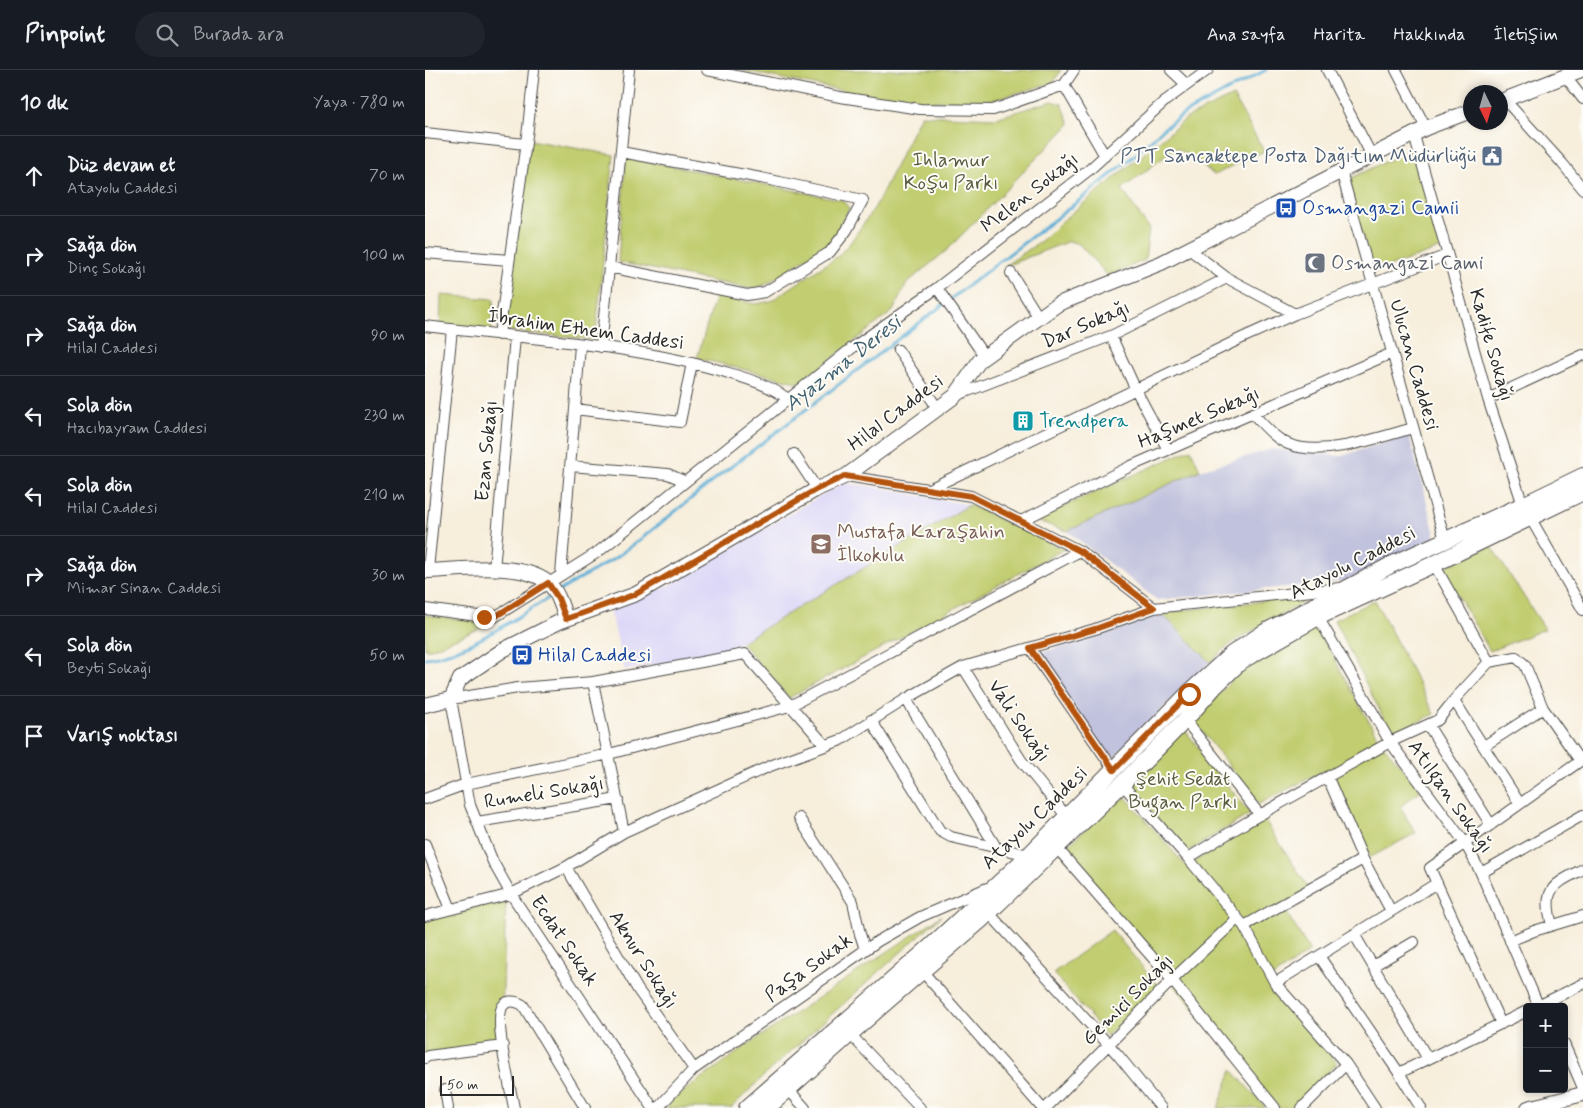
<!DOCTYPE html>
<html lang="tr">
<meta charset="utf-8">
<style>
:root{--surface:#171b24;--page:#20242c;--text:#f1f3f6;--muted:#9ea1a6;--line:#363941}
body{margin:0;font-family:Mynerve,sans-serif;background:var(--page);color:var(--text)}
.controls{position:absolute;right:15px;bottom:15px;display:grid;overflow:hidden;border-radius:5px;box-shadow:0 2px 8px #0003}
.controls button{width:45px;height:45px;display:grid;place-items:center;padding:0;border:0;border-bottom:1px solid var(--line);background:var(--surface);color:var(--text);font:25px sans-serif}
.compass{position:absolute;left:1038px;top:15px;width:45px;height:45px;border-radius:50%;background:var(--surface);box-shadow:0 2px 8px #0003;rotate:175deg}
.scale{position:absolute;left:15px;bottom:12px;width:74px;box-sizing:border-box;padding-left:5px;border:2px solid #2b2b2b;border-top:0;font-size:14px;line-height:18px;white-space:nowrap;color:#2b2b2b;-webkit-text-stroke:4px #fdfcf7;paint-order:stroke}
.stop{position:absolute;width:15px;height:15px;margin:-11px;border:4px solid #b45309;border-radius:50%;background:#fff}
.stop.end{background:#b45309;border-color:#fff;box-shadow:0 1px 5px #0008}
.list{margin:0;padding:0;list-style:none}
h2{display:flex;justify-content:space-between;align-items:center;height:65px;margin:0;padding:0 20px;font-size:21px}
h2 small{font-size:16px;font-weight:400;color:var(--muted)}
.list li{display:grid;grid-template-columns:32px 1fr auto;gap:15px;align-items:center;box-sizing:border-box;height:80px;padding:0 20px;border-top:1px solid var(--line)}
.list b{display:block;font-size:19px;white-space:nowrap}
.list p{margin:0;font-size:16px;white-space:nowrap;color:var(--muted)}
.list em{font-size:16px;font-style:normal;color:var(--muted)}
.icon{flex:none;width:28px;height:28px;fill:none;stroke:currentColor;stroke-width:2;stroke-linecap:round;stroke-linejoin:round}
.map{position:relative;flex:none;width:1158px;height:1038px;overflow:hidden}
header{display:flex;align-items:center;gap:30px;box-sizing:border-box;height:70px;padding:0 25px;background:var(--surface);border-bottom:1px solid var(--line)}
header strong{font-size:24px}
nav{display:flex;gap:28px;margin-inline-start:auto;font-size:18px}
.search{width:350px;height:45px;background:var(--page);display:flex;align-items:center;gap:12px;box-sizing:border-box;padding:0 18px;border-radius:28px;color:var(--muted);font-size:19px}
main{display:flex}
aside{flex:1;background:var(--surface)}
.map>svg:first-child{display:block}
.built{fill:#dbd6f7}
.industrial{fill:#c1c2dd}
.green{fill:#c1cd6f;stroke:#767c4d}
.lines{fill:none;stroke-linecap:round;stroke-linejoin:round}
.stream{stroke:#5bafd7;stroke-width:3}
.minor-casing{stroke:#4a4846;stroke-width:12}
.tertiary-casing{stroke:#4a4846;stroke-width:16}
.primary-casing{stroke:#4a4846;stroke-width:18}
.minor{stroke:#fff;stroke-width:10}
.tertiary{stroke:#fff;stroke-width:14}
.primary{stroke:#fff;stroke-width:16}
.route{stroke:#b45309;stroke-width:6}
.labels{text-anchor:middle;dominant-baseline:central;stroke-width:4;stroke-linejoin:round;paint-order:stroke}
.service-label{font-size:20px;fill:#4e5e75;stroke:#fdfcf7;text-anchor:end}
.park-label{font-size:20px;fill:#585c3f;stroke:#fdfcf7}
.street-label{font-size:20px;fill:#2b2b2b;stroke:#fdfcf7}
.transit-label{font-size:20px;fill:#164399;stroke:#fdfcf7;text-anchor:start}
.worship-label{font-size:20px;fill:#5b616d;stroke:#fdfcf7;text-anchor:start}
.culture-label{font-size:20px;fill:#0d838f;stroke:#fdfcf7;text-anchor:start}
.education-label{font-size:20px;fill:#785e54;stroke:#fdfcf7;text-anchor:start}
.water-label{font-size:21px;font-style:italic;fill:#3e6070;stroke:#fdfcf7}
</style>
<header>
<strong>Pinpoint</strong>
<div class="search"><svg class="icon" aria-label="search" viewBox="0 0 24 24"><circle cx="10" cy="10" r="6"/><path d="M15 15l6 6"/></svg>Burada ara</div>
<nav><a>Ana sayfa</a><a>Harita</a><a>Hakkında</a><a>İletişim</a></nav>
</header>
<main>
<aside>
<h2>10 dk<small>Yaya · 780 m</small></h2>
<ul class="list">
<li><svg class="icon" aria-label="ahead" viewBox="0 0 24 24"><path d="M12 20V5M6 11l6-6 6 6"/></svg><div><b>Düz devam et</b><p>Atayolu Caddesi</p></div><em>70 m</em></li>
<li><svg class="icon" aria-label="right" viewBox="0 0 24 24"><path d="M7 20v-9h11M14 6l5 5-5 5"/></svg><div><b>Sağa dön</b><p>Dinç Sokağı</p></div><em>100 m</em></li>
<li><svg class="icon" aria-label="right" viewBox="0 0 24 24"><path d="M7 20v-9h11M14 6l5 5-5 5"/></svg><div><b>Sağa dön</b><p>Hilal Caddesi</p></div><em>90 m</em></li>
<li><svg class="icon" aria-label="left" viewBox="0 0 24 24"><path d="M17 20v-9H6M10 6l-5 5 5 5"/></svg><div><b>Sola dön</b><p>Hacıbayram Caddesi</p></div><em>230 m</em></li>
<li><svg class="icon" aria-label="left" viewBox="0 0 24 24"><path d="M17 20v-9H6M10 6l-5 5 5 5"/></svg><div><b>Sola dön</b><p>Hilal Caddesi</p></div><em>210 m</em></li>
<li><svg class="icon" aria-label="right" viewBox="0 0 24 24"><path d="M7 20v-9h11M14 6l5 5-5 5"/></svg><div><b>Sağa dön</b><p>Mimar Sinan Caddesi</p></div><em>30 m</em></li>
<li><svg class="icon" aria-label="left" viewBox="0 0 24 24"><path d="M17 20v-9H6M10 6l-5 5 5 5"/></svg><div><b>Sola dön</b><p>Beyti Sokağı</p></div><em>50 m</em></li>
<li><svg class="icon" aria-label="arrive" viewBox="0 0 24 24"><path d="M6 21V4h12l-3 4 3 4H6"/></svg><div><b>Varış noktası</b></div></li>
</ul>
</aside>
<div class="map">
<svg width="1158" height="1038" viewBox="0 0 1158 1038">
<rect width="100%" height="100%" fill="#fdfcf7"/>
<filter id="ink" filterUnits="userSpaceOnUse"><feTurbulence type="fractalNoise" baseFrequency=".02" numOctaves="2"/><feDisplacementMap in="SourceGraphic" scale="10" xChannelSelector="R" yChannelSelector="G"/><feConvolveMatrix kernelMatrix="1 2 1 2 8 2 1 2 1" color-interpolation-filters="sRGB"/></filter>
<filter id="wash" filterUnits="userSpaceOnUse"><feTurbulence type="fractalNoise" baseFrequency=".0096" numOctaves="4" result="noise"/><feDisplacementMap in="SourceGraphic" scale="20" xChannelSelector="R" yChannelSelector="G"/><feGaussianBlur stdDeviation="1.12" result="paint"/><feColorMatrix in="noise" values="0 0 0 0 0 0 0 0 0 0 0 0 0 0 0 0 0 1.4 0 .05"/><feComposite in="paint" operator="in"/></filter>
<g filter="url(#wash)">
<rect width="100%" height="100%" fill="#f7eedc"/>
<path class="built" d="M 417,413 L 452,417 L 544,435 L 316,572 L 276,587 L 200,600 L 185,540 L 247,514 Z"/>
<path class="industrial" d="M 984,365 L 1011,468 L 921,511 L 732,530 L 642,461 L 775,400 L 847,379 L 916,386 Z
M 736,543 L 785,592 L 687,689 L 610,585 Z"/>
<path class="green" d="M 314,0 L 636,0 L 628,13 L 563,31 L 470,31 Z
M 808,26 L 839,81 L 789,105 L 772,90 L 751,78 L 697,119 L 724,159 L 720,190 L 683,206 L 654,174 L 644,171 L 578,197 L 616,171 L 642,147 L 762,48 Z
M 627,31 L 637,34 L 645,54 L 522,180 L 482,213 L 468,241 L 375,313 L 272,288 L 291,225 L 330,234 L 346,231 L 413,186 L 425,173 L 450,137 L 496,45 L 571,48 Z
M 105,70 L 189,85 L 170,270 L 77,260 Z
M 989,78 L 1017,178 L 949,202 L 920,111 Z
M 201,87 L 417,130 L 424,138 L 408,171 L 340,215 L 326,219 L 193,192 Z
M 16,225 L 69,229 L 66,261 L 15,257 Z
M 766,379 L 775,400 L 642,461 L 609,450 Z
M 544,435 L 639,479 L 364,628 L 316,572 Z
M 1066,476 L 1120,559 L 1065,581 L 1017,498 Z
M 892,525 L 805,574 L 785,592 L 736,543 Z
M 950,530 L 1009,644 L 967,665 L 909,550 Z
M 0,545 L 66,554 L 6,579 L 0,579 Z
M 892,557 L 954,670 L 996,720 L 975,737 L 991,763 L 946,787 L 902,699 L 834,734 L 769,651 L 814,602 Z
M 759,659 L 825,744 L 762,782 L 704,716 Z
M 697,723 L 761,796 L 839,749 L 881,814 L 887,826 L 861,842 L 885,881 L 842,911 L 912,993 L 869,1038 L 854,1038 L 636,783 Z
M 81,830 L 76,974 L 0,986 L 0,849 Z
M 516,846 L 346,999 L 306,1038 L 241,1038 L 247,1030 L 321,976 Z
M 687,860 L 733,916 L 682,966 L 628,903 Z
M 807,1000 L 840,1037 L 839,1038 L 793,1038 Z"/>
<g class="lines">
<path class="stream" d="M 134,521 L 190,488 L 216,469 L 294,406 L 651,133 L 710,85 L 738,59 L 760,43 L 841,0
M 0,588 C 40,585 93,546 127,526"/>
</g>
</g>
<g filter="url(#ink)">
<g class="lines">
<g class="minor-casing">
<path id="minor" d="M 282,0 L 415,27 L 495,39 L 568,40 L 639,15 L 680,86
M 746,0 L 762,15
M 902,0 L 947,86
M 971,0 L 1001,58
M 1140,6 L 1158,29
M 639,15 L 649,0
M 1079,29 L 1137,93 L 1158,119
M 0,63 L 100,74
M 989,65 L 1063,329 L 1098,435 L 1158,540
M 916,101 L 1020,470
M 0,183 L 84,190
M 184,197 L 322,225 L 340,222 L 405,182 L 422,160 L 438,130 L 336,108 L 196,82
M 586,203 L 614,248
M 512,218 L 560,287
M 870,244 L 1022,185
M 0,256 C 97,268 203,274 297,301 C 320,308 343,314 363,329
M 74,265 L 103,58 L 109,0
M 688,265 L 688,270 L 711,320 L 743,380
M 176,277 L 204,0
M 473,280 L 513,339
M 530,326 L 688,265 L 802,208
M 1063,329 L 1158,285
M 150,339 L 155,275
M 828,344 C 839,355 849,368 863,374 C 897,388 955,367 988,358
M 369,384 L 392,419
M 145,396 L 243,404 L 259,411
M 421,406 L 546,426 L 655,481 L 729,538 L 915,518
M 504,419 L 819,267 L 870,244 L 802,208 L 764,179
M 596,451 L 706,396 L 967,283
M 69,499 L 90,267
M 3,500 L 27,259
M 136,504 L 150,339 L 255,352 L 267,293
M 0,539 L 68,548 L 173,482 L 427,278 L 512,218 L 664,100 L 740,31 L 783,0
M 893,547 L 965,672 L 1040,773 L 1056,803 L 1114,937
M 605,578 L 689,700
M 538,597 L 596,690 L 642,747
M 168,612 L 199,762
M 481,629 L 571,777
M 1029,630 L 1095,734
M 1118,638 L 1155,691
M 446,650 L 515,761 L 526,767 L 604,785
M 760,650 L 835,745
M 1003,655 L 1066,755
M 1059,676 L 1118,638 L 1100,595 L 1091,587 L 1064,592
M 903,708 L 938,789 L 966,841
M 697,714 L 763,788 L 819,856 L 850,913 L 921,994 L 950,1038
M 0,729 L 41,714 L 184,684 L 365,636 L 655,481
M 374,748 L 428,832 L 435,864 L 440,879
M 52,752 L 193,729
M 0,774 L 26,839
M 632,778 L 747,910 L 850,1038
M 763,788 L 822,752 L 965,672 L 1013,650 L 1029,630 L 1064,592 L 1009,494
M 141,797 L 213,920 L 269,999
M 1056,803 L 1158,745
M 564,843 L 693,985 L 736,1038
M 0,846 L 86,824 L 141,797 L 199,762 L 345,696 L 416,670 L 481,629 L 538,597 L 670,559 L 729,538
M 1127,855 C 1117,818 1128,815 1158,799
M 819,856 L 938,789
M 929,864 L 1003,989
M 1085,871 L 1109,861 L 1158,846
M 894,886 L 974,1003
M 948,896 L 989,872
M 497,901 L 617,1038
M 850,913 L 1012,813
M 1111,937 L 1158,914
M 1076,954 L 1005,798 L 1158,689
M 425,964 L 495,1038
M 1139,974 L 1158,1018
M 0,988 L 3,986 L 78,976
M 363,1019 L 380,1038
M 20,1020 L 23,1038
M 89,1038 C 85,1016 71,960 76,940 C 79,929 90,930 98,935 L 160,1038
M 228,1038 L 86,824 L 68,792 L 45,735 L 26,629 L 93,618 L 168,612 L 320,584 L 401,676
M 233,1038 L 269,999 L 453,871 L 495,847 L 562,818
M 621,1038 L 747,910 L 812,849
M 877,1038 L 921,994
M 996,1038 L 974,1003 L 1102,941"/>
</g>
<g class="tertiary-casing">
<path id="tertiary" d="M 1076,31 L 1156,0
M 0,501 C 33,500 95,491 122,512 C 133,521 137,537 141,549
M 0,635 L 26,629 L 35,609 L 78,580 L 134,552 L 211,524 L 392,419 L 421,406 L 530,326 L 555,290 L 633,234 L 736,193 L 1001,58 L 1046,41
M 1103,1038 L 1158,1024"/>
</g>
<g class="primary-casing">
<path id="primary" d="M 322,1038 L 504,878 L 604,785 L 764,623 L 807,584 L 840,562 L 966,495 L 1098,435 L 1158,406
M 342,1038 L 454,938 L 556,850 L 697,714 L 760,650 L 790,616 L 816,591 L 893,547 L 1009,494 L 1158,422"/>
</g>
<use href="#minor" class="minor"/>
<use href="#tertiary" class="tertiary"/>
<use href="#primary" class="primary"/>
</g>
</g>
<g class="lines" filter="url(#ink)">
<path class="route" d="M 59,547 L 68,548 L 123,513 L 133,528 L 141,549 L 211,524 L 392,419 L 420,406 L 546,426 L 655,481 L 729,538 L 670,559 L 605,578 L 689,700 L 764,624"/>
</g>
<defs>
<g id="civic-square" transform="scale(1.125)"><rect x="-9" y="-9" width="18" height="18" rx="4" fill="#5c6f8a" stroke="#fdfcf7"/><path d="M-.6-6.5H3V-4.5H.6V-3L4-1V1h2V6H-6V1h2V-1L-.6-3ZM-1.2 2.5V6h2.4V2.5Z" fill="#fff"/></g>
<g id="bus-square" transform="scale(1.125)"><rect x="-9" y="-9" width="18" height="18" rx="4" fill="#1a4fb4" stroke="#fdfcf7"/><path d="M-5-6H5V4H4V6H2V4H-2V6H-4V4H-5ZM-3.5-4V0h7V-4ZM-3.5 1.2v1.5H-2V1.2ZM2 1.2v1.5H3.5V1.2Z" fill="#fff"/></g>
<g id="mosque-square" transform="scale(1.125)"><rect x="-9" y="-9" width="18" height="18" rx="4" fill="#6b7280" stroke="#fdfcf7"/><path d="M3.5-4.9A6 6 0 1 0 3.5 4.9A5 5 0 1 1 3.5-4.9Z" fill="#fff"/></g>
<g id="building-square" transform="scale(1.125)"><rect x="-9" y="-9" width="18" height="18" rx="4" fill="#0f9aa8" stroke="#fdfcf7"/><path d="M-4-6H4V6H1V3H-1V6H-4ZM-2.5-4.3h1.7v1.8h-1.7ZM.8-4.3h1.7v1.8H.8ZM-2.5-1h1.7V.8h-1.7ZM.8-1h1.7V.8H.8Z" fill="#fff"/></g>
<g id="school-square" transform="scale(1.125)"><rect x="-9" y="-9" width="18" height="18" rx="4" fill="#8d6e63" stroke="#fdfcf7"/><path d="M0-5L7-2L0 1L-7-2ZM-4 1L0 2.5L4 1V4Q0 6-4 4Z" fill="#fff"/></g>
</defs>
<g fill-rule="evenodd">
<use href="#civic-square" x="1067" y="86"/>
<use href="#bus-square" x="861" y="138"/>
<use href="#mosque-square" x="890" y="193"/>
<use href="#building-square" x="598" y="351"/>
<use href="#school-square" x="396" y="474"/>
<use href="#bus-square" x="97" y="585"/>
</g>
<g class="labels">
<g class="service-label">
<text x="1051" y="86">PTT Sancaktepe Posta Dağıtım Müdürlüğü</text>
</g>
<g class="park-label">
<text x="526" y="90">Ihlamur<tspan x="526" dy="23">Koşu Parkı</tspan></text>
<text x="758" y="709">Şehit Sedat<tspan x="758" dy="23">Bugan Parkı</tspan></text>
</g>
<g class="street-label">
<text transform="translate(605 123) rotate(-38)">Melen Sokağı</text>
<text transform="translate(661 255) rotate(-23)">Dar Sokağı</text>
<text transform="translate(161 260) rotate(8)">İbrahim Ethem Caddesi</text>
<text transform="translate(1066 275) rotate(74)">Kadife Sokağı</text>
<text transform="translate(989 295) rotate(74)">Ulucan Caddesi</text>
<text transform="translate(471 343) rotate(-37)">Hilal Caddesi</text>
<text transform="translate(774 348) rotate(-23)">Haşmet Sokağı</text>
<text transform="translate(62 381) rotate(-85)">Ezan Sokağı</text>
<text transform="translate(928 493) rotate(-27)">Atayolu Caddesi</text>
<text transform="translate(594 651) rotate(56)">Vali Sokağı</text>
<text transform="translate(119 723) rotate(-9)">Rumeli Sokağı</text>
<text transform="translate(1025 727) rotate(55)">Atılgan Sokağı</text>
<text transform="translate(610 748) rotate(-44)">Atayolu Caddesi</text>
<text transform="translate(139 871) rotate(56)">Ecdat Sokak</text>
<text transform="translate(218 890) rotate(58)">Aknur Sokağı</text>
<text transform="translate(384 898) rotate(-36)">Paşa Sokak</text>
<text transform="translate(703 930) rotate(-45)">Gemici Sokağı</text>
</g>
<g class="transit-label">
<text x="877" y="138">Osmangazi Camii</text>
<text x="113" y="585">Hilal Caddesi</text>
</g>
<g class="worship-label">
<text x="906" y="193">Osmangazi Cami</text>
</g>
<g class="culture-label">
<text x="614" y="351">Trendpera</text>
</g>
<g class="education-label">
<text x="412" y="462">Mustafa Karaşahin<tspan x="412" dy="23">İlkokulu</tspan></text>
</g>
<g class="water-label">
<text transform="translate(418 294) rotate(-38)">Ayazma Deresi</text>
</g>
</g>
</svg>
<div class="controls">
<button>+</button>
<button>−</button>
</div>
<svg class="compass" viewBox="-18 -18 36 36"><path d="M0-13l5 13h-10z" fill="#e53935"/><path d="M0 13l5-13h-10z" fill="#9ea1a6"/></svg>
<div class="scale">50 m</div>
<div class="stop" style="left:764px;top:624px"></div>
<div class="stop end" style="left:59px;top:547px"></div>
</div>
</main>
